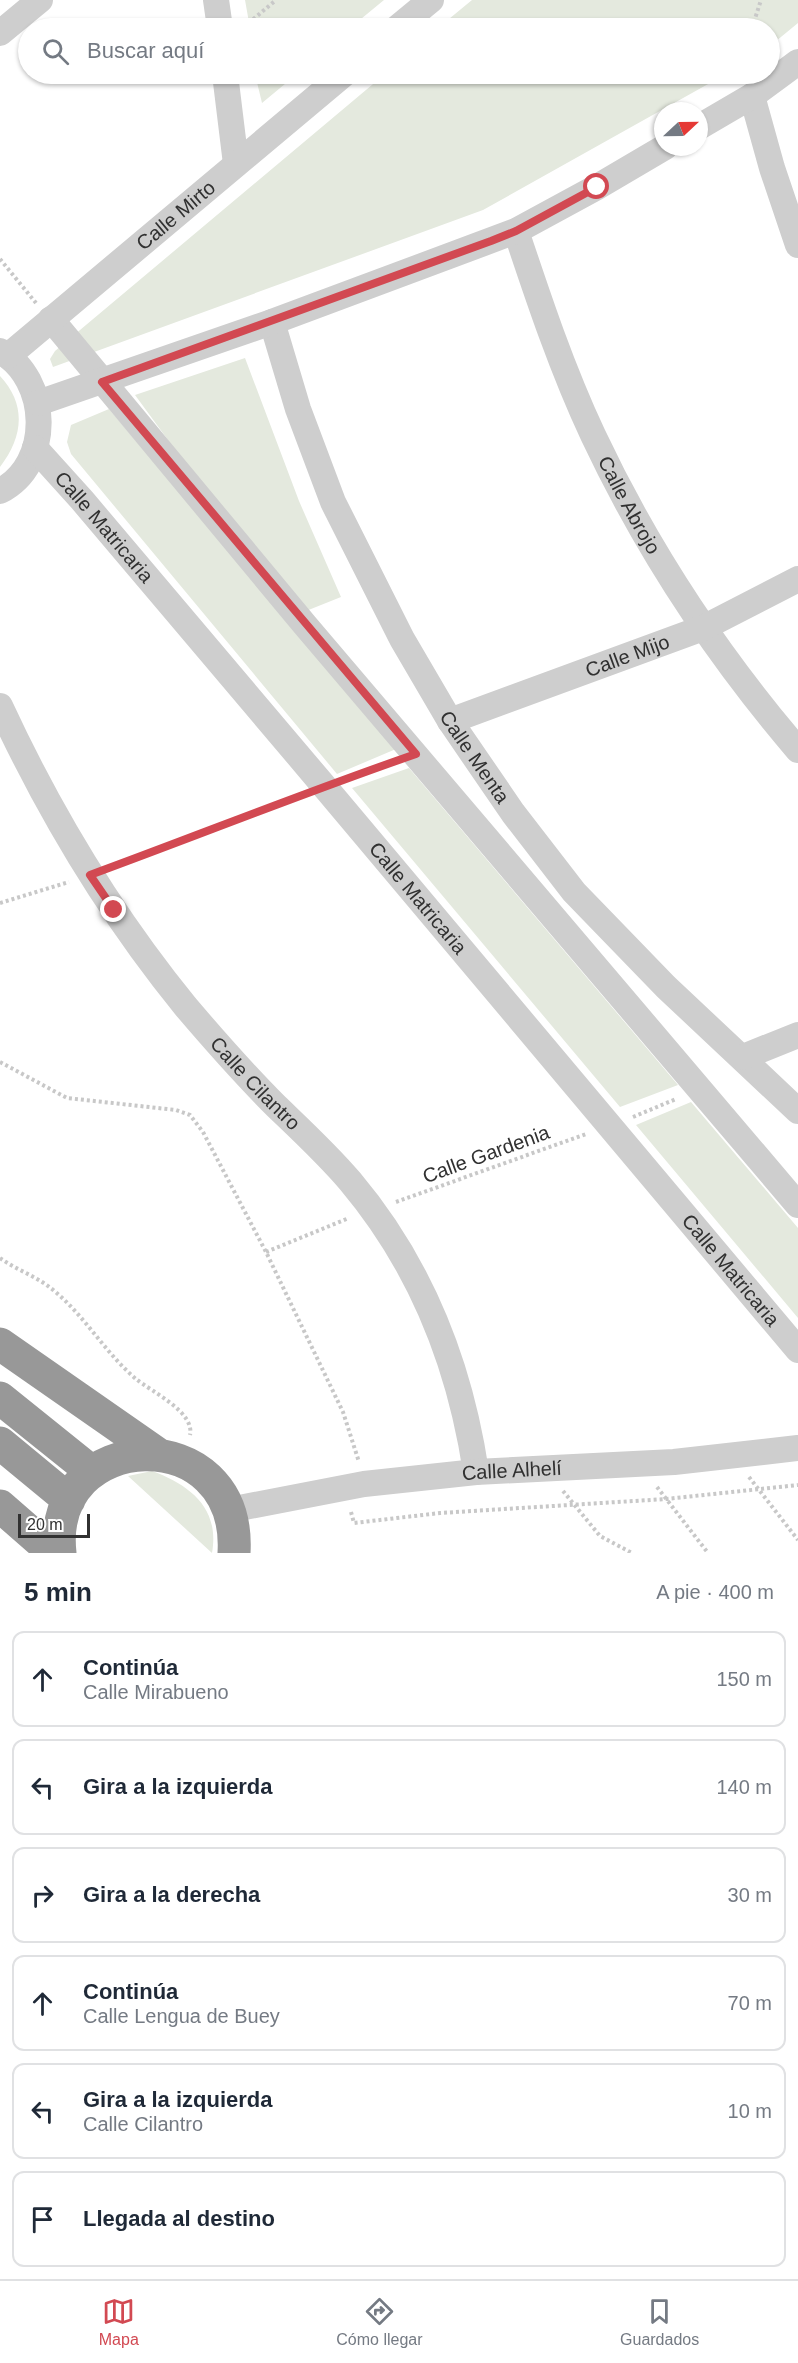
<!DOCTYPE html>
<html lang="es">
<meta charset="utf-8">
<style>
:root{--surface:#fff;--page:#f6f6f7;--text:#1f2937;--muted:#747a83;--line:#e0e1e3;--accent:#d24952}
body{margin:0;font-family:Helvetica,sans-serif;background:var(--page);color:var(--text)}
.compass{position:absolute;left:654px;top:102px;width:54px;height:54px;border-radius:50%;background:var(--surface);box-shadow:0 2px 4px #0004;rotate:68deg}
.scale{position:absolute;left:18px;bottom:15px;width:72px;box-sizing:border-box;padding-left:6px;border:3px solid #313131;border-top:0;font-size:16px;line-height:21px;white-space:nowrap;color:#313131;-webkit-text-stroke:4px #fff;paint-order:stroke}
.stop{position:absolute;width:18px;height:18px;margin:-14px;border:4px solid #d24952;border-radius:50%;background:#fff}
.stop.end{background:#d24952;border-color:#fff;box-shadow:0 2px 6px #0008}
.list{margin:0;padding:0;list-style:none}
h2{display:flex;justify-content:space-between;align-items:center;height:78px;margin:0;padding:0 24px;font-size:26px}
h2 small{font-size:20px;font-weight:400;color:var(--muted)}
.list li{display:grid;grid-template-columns:39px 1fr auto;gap:18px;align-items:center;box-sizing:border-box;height:96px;margin:0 12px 12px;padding:0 12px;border:2px solid var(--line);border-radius:12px}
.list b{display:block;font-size:22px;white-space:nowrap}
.list p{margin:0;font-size:20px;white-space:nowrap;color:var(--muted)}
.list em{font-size:20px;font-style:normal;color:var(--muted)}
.icon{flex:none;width:33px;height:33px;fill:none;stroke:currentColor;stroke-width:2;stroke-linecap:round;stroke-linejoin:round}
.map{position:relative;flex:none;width:798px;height:1553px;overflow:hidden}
.search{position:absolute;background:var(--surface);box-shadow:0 2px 4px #0004;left:18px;right:18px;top:18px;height:66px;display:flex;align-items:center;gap:15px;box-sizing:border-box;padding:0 21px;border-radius:33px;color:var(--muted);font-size:22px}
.sheet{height:726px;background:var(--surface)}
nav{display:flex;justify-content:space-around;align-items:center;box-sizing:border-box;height:84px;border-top:2px solid var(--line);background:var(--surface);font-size:16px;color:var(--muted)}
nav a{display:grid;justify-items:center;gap:3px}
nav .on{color:var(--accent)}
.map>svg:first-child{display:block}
.green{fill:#e4e9de}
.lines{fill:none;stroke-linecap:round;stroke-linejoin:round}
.path{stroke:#c8c8c8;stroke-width:4;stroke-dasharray:3 3;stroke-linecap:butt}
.street{stroke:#cecece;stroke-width:26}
.highway{stroke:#989898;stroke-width:33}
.route{stroke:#d24952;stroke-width:8}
.labels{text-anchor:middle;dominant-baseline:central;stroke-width:6;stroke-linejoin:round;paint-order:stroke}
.street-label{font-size:20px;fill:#313131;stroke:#fff}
</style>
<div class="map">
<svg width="798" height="1553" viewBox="0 0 798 1553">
<rect width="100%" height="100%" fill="#fff"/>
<path class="green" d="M 245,0 L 384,0 L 350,28 L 250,28 Z
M 472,0 L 798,0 L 798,23 L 770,46 L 770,28 L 438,28 Z
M 255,74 L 297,74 L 262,103 Z
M 385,74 L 726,74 L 483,210 L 53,367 L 50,359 L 55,351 Z
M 245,358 L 299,501 L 341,597 L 306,611 L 231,526 L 135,395 Z
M 0,376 C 27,405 23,437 0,467 Z
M 109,409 L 396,749 L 337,774 L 71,454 L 67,442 L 71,425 Z
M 409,768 L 678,1085 L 620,1107 L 352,788 Z
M 691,1102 L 798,1228 L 798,1318 L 636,1125 Z
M 152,1471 C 190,1485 220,1508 212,1553 L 128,1476 Z"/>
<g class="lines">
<path class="path" d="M 244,27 L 276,0
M 752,28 L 761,0
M 0,259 L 36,303
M 348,778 L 392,762
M 113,866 L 302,795
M 0,903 L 69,882
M 0,1062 L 67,1098 L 176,1110 L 190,1115 L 203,1132 L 266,1252 L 343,1412 L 359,1462
M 633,1117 L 676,1099
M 396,1202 L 586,1134
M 266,1252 L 349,1218
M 0,1258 C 15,1269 33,1275 48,1286 C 83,1312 103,1351 136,1379 C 152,1392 195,1412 190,1435
M 749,1477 L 798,1540
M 657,1487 L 708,1553
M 563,1491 L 600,1536 L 632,1553
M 351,1512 L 354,1523 L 440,1513 L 666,1499 L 798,1485"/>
<g class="street">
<path d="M 216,0 L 220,28"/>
<path d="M 397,28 L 431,0"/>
<path d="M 0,33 L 40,0"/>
<path d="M 225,74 L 236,164"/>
<path d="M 752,96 L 772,168 L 798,245"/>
<path d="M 699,127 L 752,96 L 798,62"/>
<path id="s1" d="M 516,231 C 539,300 562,369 593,435 C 647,550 716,654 798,750"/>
<path d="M 51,319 L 305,625 L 798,1205"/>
<path id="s2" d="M 272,322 L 298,409 L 333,502 L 402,639 L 450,721 L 513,813 L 574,892 L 666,987 L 798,1111"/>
<path d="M 0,351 C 50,379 53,464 0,491"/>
<path id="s3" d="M 8,356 L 344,74"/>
<path d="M 38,403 L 272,322 L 516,231 L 597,187 L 665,147"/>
<path id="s4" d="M 35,448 L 82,500 L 324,786 L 798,1350"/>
<path id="s5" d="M 0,706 C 50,814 111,915 186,1007 C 215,1041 244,1074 276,1106 C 301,1130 327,1154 350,1181 C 420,1264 460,1365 476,1472"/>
<path id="s6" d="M 450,721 L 703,628 L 798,579"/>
<path d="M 743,1057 L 798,1035"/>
<path id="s7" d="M 229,1510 L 364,1484 L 476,1472 L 674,1462 L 798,1448"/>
</g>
<path class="highway" d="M 0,1344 L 158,1454
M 0,1398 L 92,1472
M 0,1443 L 69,1500
M 0,1506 L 54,1553
M 60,1553 C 46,1426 242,1418 234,1553"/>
</g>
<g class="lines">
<path class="route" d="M 114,910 L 90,875 C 199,835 306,792 416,754 L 102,382 L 491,241 L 516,231 L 597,187"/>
</g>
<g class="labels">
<g class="street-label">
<text stroke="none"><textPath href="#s3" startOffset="219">Calle Mirto</textPath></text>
<text stroke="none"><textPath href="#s1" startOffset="297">Calle Abrojo</textPath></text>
<text stroke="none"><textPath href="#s4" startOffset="105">Calle Matricaria</textPath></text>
<text stroke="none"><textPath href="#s6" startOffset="189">Calle Mijo</textPath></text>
<text stroke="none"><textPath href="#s2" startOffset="482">Calle Menta</textPath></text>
<text stroke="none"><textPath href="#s4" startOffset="591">Calle Matricaria</textPath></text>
<text stroke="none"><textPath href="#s5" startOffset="458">Calle Cilantro</textPath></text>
<text transform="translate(486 1154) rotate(-20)">Calle Gardenia</text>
<text stroke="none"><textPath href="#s4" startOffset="1077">Calle Matricaria</textPath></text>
<text stroke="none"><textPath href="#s7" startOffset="286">Calle Alhelí</textPath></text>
</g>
</g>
</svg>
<svg class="compass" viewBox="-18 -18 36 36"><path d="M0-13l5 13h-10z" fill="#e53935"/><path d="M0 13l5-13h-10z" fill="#747a83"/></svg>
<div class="scale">20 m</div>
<div class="stop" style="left:597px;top:187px"></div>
<div class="stop end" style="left:114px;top:910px"></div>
<div class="search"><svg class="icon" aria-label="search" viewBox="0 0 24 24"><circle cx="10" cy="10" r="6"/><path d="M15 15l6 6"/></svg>Buscar aquí</div>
</div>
<section class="sheet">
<h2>5 min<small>A pie · 400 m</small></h2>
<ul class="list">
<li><svg class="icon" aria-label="ahead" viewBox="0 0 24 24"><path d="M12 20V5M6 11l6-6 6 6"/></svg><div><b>Continúa</b><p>Calle Mirabueno</p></div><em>150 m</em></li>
<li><svg class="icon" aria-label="left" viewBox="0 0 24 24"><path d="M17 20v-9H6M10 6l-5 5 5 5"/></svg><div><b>Gira a la izquierda</b></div><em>140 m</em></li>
<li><svg class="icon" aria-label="right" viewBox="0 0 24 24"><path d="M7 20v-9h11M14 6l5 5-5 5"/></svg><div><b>Gira a la derecha</b></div><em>30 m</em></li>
<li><svg class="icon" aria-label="ahead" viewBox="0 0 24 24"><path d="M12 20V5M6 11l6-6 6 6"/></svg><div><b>Continúa</b><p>Calle Lengua de Buey</p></div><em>70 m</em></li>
<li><svg class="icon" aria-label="left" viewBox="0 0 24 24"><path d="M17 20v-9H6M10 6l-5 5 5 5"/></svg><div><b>Gira a la izquierda</b><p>Calle Cilantro</p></div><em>10 m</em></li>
<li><svg class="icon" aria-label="arrive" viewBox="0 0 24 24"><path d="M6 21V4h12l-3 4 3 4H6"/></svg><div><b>Llegada al destino</b></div></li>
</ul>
</section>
<nav>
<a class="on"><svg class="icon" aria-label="map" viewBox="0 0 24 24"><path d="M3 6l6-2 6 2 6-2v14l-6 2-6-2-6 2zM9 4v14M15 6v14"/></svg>Mapa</a>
<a><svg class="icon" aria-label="directions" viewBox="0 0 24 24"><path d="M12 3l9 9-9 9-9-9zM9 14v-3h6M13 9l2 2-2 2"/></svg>Cómo llegar</a>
<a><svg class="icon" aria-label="saved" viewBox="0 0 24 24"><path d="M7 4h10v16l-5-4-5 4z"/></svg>Guardados</a>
</nav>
